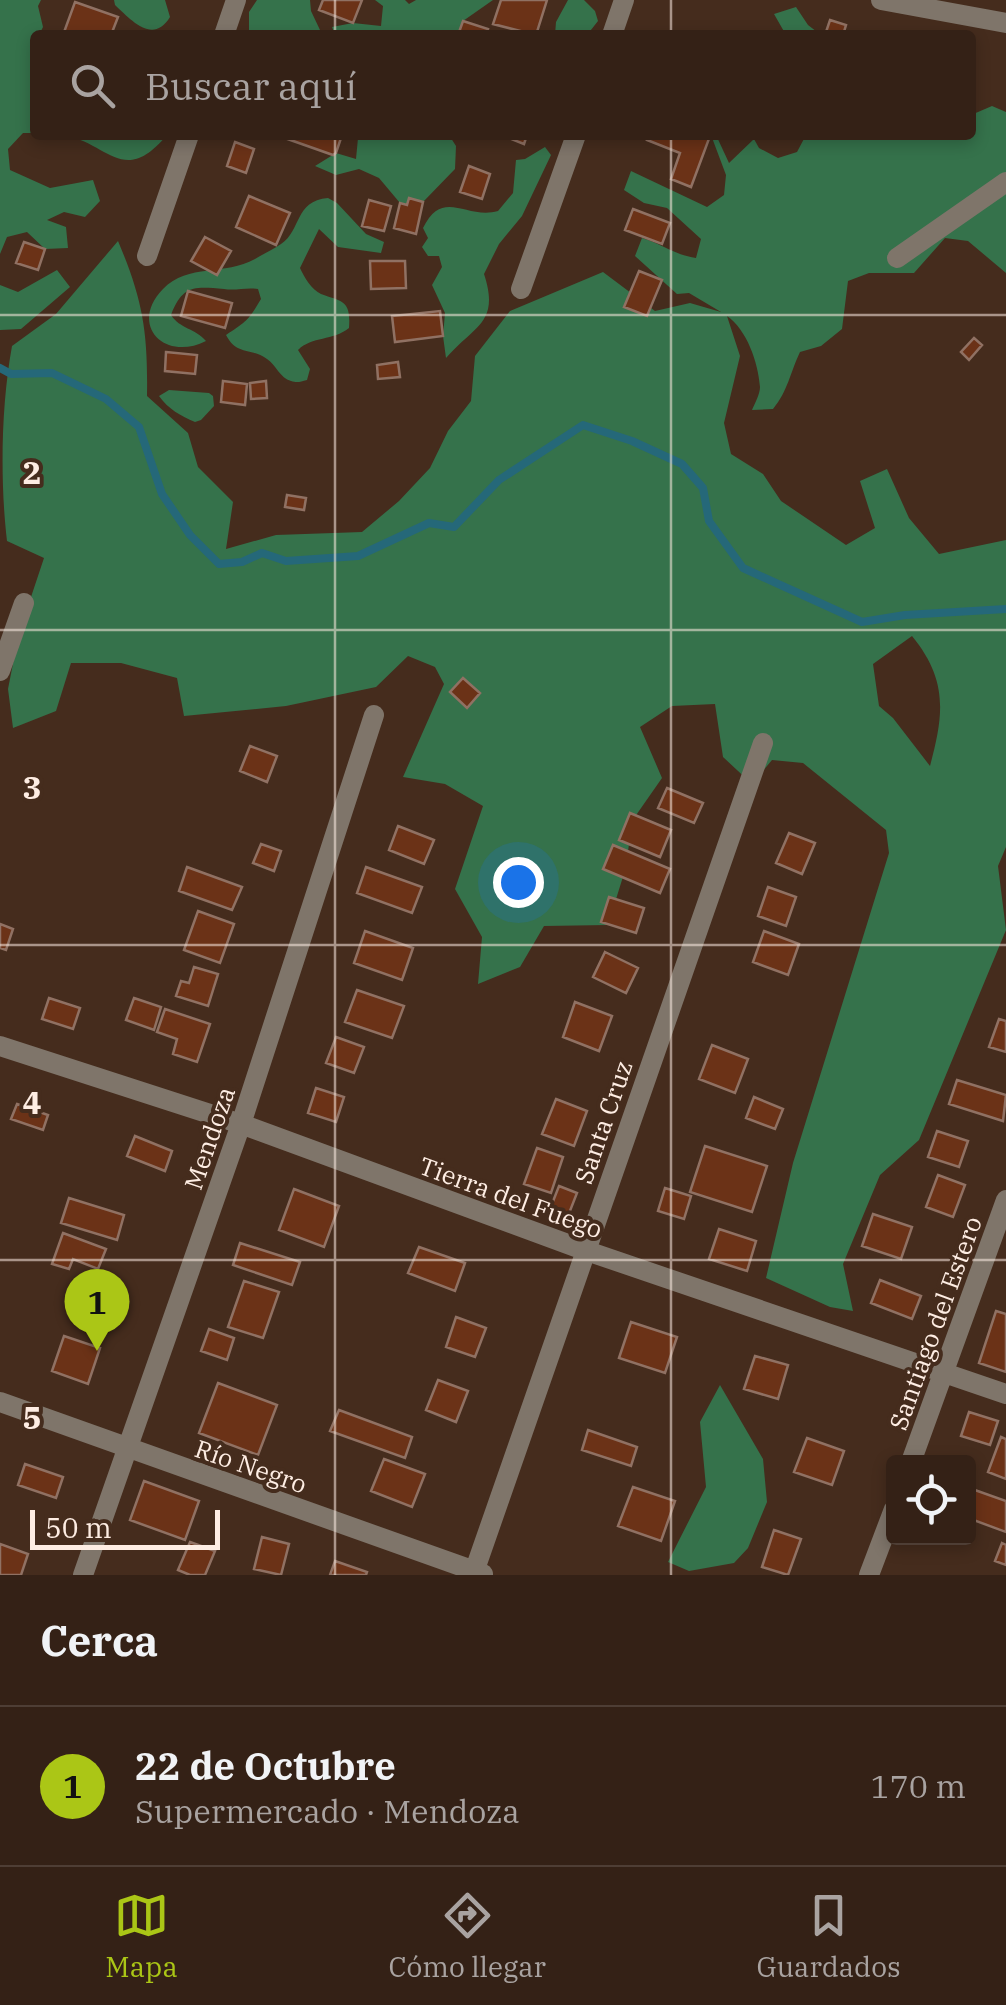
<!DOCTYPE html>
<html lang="es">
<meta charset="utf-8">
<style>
:root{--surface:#342116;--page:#3c291f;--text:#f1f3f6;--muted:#a9a3a1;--line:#4e3e35;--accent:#abc616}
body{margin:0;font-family:"IBM Plex Serif",serif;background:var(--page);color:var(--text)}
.controls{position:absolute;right:30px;bottom:30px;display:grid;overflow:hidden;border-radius:10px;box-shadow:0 5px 15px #0003}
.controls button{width:90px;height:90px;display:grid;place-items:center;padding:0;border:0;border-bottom:2px solid var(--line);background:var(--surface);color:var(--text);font:50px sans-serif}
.scale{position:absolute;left:30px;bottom:25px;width:190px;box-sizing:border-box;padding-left:10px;border:5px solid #feede3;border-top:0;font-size:28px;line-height:35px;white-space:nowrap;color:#feede3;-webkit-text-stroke:8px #452c1d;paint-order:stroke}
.you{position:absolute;left:518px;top:882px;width:35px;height:35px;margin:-25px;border:8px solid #fff;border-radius:50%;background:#1a73e8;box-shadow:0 0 0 15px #1a73e833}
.badge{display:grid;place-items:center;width:65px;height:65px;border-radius:50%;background:var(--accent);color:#111;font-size:32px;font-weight:700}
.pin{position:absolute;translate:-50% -82px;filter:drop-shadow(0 2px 5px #0008)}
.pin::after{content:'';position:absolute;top:52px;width:35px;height:30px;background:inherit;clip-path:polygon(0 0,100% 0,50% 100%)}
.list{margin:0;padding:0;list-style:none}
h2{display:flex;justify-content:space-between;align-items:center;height:130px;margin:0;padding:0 40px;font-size:42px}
h2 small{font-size:32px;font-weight:400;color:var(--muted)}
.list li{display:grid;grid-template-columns:65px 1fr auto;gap:30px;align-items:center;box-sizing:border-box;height:160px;padding:0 40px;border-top:2px solid var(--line)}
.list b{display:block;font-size:38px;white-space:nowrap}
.list p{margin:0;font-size:32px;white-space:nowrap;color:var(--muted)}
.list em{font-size:32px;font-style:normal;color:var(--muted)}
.icon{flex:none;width:55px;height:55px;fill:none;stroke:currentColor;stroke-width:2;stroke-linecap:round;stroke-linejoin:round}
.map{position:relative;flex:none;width:1006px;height:1575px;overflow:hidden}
.search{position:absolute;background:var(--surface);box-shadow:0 5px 15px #0003;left:30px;right:30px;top:30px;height:110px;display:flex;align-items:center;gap:25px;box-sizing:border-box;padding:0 35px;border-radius:10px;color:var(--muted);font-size:38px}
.sheet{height:290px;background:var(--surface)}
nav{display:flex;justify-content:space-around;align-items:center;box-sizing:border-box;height:140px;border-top:2px solid var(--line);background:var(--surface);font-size:28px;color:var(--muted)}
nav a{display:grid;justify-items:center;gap:5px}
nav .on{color:var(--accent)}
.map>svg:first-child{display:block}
.forest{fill:#35724b;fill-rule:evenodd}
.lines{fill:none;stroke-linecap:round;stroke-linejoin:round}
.stream{stroke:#256879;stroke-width:8}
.building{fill:#6b3217;stroke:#907163;stroke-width:2.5}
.minor{stroke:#7f756a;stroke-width:20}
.grid{fill:none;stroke:#feede3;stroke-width:2.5;stroke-opacity:0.55}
.labels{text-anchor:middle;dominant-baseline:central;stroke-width:8;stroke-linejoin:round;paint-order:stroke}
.street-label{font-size:25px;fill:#feede3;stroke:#452c1d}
.grid-label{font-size:32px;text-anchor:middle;font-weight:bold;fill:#feede3;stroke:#452c1d;stroke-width:8;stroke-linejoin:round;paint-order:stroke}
</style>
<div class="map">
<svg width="1006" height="1575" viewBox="0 0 1006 1575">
<rect width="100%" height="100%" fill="#452c1d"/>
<path class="forest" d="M 0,0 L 41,0 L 38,6 L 43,27 L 39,35 L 35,35 L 34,45 L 35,133 L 23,133 L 8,149 L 10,170 L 50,188 L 93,180 L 100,201 L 85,217 L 64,212 L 47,220 L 66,227 L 68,248 L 45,249 L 27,232 L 7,237 L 0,254 Z
M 114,0 L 165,0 L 170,17 C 153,45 131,20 115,5 Z
M 257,0 L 310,0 L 311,11 L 320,30 L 300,35 L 280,32 L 279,35 L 249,35 L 249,12 Z
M 375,0 L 405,0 L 409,4 L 416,0 L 493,0 L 463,21 L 458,35 L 335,35 L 332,27 L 353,23 L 381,26 L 383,6 Z
M 568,0 L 584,0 L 595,11 L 598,21 L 587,35 L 555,35 L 556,22 Z
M 796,7 L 808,25 L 821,35 L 786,35 L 774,14 Z
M 992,106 L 1006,112 L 1006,273 L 968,241 L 945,238 L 914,273 L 869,273 L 848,281 L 842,329 L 821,346 L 800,352 C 790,373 788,391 773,409 L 752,410 C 755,403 760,394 760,387 C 758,362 747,330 727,316 L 740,356 L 724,423 L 731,454 L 763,474 L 781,501 L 846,545 L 875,528 L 860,481 L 887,469 L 909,518 L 939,554 L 1006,540 L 1006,847 L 998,866 L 1006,930 L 919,1140 L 880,1175 L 843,1264 L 853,1311 L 830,1307 L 766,1278 L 793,1163 L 889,853 L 886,830 L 803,763 L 772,760 L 752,784 L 723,757 L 715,704 L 672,706 L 640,727 L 662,778 L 632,821 L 626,867 L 608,925 L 544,926 L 520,967 L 478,984 L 482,937 L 455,889 L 483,806 L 445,784 L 403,777 L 444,684 L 435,667 L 408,656 L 376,687 L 286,706 L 184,716 L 177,678 L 121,663 L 71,663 L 56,711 L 13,728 L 8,689 L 19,633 L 44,558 L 7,541 C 0,482 1,406 12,346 L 56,314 L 118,241 C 143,300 148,332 147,396 L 188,433 L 198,467 L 233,502 L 226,549 L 276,535 L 362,532 L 399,501 L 430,468 L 448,431 L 471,401 L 475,356 L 510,311 L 603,272 L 655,311 L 690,303 L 721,312 L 689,293 L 677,294 L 635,256 L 642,238 C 662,244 675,255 696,258 L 701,239 L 667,208 L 644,203 L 624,190 L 631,171 L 707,207 L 724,195 L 726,175 L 711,135 L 716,135 L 729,163 L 754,139 L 759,148 L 778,158 L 797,152 L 806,135 L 971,135 L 971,115 ZM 912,636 C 948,680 944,714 930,766 L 893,718 L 879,706 L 873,664 Z
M 65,135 L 167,135 C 124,186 110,145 65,135 Z
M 362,135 L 449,135 L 456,146 L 455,169 L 423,202 L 409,199 L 407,205 L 400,203 L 379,178 L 359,169 L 336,175 L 315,166 L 336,153 L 356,159 L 358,138 Z
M 545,147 L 551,155 L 522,216 L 499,244 L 484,274 C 500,323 475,325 446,358 L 443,336 L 445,313 L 432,285 L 442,267 L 439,256 L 428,256 L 422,247 L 428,238 L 423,228 C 443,187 466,220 498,211 L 513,193 L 516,160 L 525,159 Z
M 328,198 L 337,203 L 366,234 L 384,242 L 381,253 L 338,247 L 319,229 L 300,268 C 304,277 312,290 321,294 C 343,302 351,300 349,328 C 333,341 312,336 298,350 L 310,369 L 307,380 C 300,382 297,383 291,381 C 280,378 276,365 267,359 C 250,347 237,356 226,335 C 247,321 248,321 261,299 L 258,289 C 246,287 236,291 224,289 C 195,287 183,284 171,315 C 180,329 195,328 206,341 C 165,362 128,325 163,289 C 188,263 225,276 255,259 C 263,254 274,249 281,244 C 302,230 294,201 328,198 Z
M 57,270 L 70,287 L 21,329 L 0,330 L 0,285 L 18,292 Z
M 169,390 L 209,393 L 213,396 L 214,406 L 201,420 L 195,422 C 181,416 168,409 159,396 Z
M 720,1385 L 763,1459 L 767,1502 L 748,1548 L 734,1563 L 689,1571 L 668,1562 L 706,1487 L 700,1422 Z"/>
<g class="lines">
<path class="stream" d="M 0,368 L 11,374 L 52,373 L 106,399 L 139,427 L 162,494 L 190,535 L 219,564 L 242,562 L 262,553 L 286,561 L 358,556 L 429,523 L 454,527 L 499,480 L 583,425 L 632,441 L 682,464 L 703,488 L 709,521 L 743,568 L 862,622 L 905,615 L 1006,609"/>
</g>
<path class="building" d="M 323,0 L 362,0 L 353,23 L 319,10 Z
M 501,0 L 547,0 L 536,35 L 493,24 Z
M 75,2 L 118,17 L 111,35 L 63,35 Z
M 830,20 L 846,25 L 843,35 L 825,35 Z
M 463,21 L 488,29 L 486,35 L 458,35 Z
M 342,135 L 336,153 L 333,155 L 279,136 Z
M 501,135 L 527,135 L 524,144 Z
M 649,135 L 710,136 L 691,187 L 671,179 L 680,153 L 647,140 Z
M 235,142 L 254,149 L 246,173 L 227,166 Z
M 469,166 L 490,174 L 482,199 L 460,192 Z
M 249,196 L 290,213 L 276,245 L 236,227 Z
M 409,198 L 423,202 L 416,234 L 394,228 L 400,203 L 407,205 Z
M 369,200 L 391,206 L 384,231 L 362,226 Z
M 633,209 L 670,223 L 662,244 L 625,230 Z
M 205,237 L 231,251 L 217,275 L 191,261 Z
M 24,242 L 45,249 L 38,270 L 16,263 Z
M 370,261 L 405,261 L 406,288 L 371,289 Z
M 639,271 L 662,280 L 647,316 L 624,307 Z
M 188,291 L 232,303 L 225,328 L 181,316 Z
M 440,311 L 443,336 L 395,342 L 392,316 Z
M 974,338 L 982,345 L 969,360 L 961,352 Z
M 166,352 L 197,355 L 195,374 L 165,371 Z
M 398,362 L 400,377 L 378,379 L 377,365 Z
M 223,381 L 247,384 L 245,405 L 221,402 Z
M 266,381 L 267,398 L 251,399 L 250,383 Z
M 287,495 L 306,498 L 304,510 L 285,507 Z
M 463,678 L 480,693 L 467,708 L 450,692 Z
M 250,746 L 277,756 L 267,782 L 240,771 Z
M 667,788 L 703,803 L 694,823 L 658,808 Z
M 630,813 L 671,830 L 660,857 L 619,840 Z
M 398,826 L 434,840 L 424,864 L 389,850 Z
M 789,833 L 815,843 L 802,874 L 776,863 Z
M 261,844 L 281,851 L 274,871 L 253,863 Z
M 613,845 L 670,869 L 660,893 L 603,869 Z
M 187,867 L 242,887 L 232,910 L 179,891 Z
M 366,867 L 422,887 L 412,913 L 357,893 Z
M 768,887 L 796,897 L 786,926 L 758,916 Z
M 609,897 L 644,908 L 636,933 L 601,922 Z
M 198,911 L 234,924 L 220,963 L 184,950 Z
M 0,924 L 13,929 L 6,950 L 0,948 Z
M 365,931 L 413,948 L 402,980 L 354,963 Z
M 764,931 L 799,944 L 788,975 L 753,962 Z
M 605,952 L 638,968 L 626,993 L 593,977 Z
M 194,967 L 218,974 L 208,1006 L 176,996 L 181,981 L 189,983 Z
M 357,990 L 404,1006 L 392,1038 L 345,1022 Z
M 49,998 L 80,1008 L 73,1029 L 42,1019 Z
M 134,998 L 161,1007 L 154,1030 L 126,1020 Z
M 575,1002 L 612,1016 L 599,1051 L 563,1037 Z
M 165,1009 L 210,1024 L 197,1062 L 173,1054 L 177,1039 L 157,1032 Z
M 999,1019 L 1006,1021 L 1006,1052 L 989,1047 Z
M 336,1037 L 364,1047 L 354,1073 L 326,1063 Z
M 712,1045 L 748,1059 L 735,1093 L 699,1079 Z
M 957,1080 L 1006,1095 L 1003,1121 L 949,1104 Z
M 316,1088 L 344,1097 L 336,1122 L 308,1113 Z
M 754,1097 L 783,1109 L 775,1129 L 746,1118 Z
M 556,1099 L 587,1111 L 574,1146 L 542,1134 Z
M 17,1104 L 48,1115 L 43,1130 L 11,1119 Z
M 937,1131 L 968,1141 L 959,1167 L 928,1157 Z
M 135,1136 L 172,1151 L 165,1171 L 127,1156 Z
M 705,1146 L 767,1166 L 752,1212 L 690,1192 Z
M 537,1148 L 563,1157 L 551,1193 L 524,1184 Z
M 938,1175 L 965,1185 L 953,1217 L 926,1207 Z
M 559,1186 L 577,1193 L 568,1216 L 550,1209 Z
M 665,1188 L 691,1196 L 684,1219 L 658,1211 Z
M 294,1189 L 339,1206 L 324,1247 L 279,1230 Z
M 69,1198 L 124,1215 L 117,1240 L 61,1223 Z
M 873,1214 L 912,1227 L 901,1259 L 862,1246 Z
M 719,1229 L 756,1241 L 747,1271 L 709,1259 Z
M 63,1233 L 106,1249 L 98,1269 L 73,1259 L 69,1269 L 52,1264 Z
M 240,1243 L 300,1262 L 292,1285 L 233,1265 Z
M 419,1247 L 465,1263 L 455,1291 L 408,1273 Z
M 880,1280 L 921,1296 L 912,1319 L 871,1303 Z
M 244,1281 L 279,1292 L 263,1338 L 228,1327 Z
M 82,1286 L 105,1294 L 93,1325 L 71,1317 Z
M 996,1311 L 1006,1314 L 1006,1372 L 979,1363 Z
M 456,1317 L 486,1328 L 475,1357 L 446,1347 Z
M 631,1322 L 677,1337 L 665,1373 L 619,1358 Z
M 209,1329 L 234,1338 L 227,1360 L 201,1351 Z
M 64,1336 L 100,1348 L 88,1384 L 52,1371 Z
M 755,1356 L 788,1365 L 778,1399 L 744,1389 Z
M 438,1380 L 468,1391 L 456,1422 L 426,1410 Z
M 218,1383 L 277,1405 L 258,1455 L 199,1433 Z
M 339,1410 L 412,1437 L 405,1458 L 330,1431 Z
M 969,1412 L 998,1421 L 990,1445 L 961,1436 Z
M 588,1430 L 637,1447 L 631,1466 L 582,1450 Z
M 1001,1437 L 1006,1439 L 1006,1479 L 988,1472 Z
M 807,1438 L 844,1451 L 832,1485 L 794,1472 Z
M 384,1459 L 425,1474 L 412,1507 L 371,1491 Z
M 25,1464 L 63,1477 L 56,1498 L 18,1485 Z
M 144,1481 L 199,1501 L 185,1540 L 130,1520 Z
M 633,1487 L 675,1501 L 661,1541 L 618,1526 Z
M 972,1489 L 1006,1501 L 1006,1532 L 968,1518 Z
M 774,1530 L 801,1539 L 788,1575 L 762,1567 Z
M 262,1537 L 289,1544 L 281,1575 L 254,1569 Z
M 190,1542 L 215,1551 L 205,1575 L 190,1575 L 178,1570 Z
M 1002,1543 L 1006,1545 L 1006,1565 L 995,1561 Z
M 0,1544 L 28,1554 L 21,1575 L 0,1575 Z
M 335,1561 L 367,1572 L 366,1575 L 330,1575 Z"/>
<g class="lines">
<path class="minor" d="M 881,0 L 1006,23
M 224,35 L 236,0
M 612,35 L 624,0
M 147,256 L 189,135
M 897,258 L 1006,182
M 521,289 L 576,135
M 0,671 L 24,603
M 0,1046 L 241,1124 L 584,1250 L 1006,1394
M 0,1402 L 483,1574
M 911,1462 L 1006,1200
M 83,1575 L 241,1124 L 374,715
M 473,1575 L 763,743
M 869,1575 L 894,1509"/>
</g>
<path class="grid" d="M 335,0 L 335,35M 671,0 L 671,35M 335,135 L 335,1575M 671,135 L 671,1575M 0,315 L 1006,315M 0,630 L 1006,630M 0,945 L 1006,945M 0,1260 L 1006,1260"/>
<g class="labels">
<g class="street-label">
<text transform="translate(603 1122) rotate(-71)">Santa Cruz</text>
<text transform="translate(209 1138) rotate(-71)">Mendoza</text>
<text transform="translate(511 1197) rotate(20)">Tierra del Fuego</text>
<text transform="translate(935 1323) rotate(-70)">Santiago del Estero</text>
<text transform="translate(251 1466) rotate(19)">Río Negro</text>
</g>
</g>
<g class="grid-label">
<text x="32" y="484">2</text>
<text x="32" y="799">3</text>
<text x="32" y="1114">4</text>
<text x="32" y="1429">5</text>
</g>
</svg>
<div class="controls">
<button><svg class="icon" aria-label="locate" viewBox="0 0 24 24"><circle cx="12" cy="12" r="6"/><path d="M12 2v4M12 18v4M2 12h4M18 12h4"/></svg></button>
</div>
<div class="scale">50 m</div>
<div class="you"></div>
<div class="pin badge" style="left:97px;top:1351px">1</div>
<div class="search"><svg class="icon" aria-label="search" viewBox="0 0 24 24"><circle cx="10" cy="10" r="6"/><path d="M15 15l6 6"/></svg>Buscar aquí</div>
</div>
<section class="sheet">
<h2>Cerca<small></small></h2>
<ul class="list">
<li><span class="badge">1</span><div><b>22 de Octubre</b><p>Supermercado · Mendoza</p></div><em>170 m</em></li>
</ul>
</section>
<nav>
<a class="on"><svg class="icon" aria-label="map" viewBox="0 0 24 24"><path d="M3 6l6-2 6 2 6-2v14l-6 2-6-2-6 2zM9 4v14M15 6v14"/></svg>Mapa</a>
<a><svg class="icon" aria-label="directions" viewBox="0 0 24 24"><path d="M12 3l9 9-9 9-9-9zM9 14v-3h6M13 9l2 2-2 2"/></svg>Cómo llegar</a>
<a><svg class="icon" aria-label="saved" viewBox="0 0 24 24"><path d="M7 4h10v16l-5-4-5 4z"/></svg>Guardados</a>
</nav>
